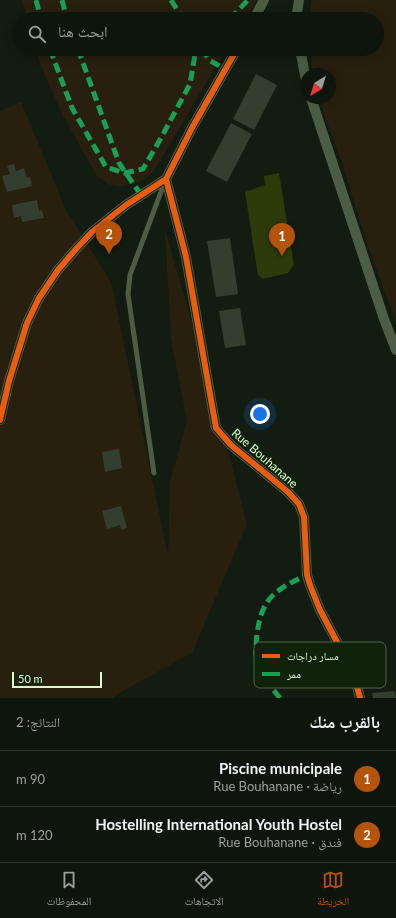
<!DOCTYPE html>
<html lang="ar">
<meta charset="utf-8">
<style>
:root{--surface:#0e150d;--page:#1c221b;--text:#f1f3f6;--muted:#9b9f9d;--line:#2e342e;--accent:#b45309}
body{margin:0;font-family:Lato,"Noto Naskh Arabic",sans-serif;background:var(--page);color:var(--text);direction:rtl}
.compass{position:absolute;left:300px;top:68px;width:36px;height:36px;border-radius:50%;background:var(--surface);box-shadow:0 2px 10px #0003;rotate:218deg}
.scale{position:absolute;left:12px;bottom:10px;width:90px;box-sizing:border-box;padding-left:4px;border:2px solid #d9ffcc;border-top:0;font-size:11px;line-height:14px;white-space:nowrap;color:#d9ffcc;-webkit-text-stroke:3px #10210c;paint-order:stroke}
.you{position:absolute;left:260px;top:414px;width:14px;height:14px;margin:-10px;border:3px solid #fff;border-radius:50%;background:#1a73e8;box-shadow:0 0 0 6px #1a73e833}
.badge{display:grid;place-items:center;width:26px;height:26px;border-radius:50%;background:var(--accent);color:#fff;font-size:13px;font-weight:700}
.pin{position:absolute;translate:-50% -33px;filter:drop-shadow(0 1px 2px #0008)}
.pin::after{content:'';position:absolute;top:21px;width:14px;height:12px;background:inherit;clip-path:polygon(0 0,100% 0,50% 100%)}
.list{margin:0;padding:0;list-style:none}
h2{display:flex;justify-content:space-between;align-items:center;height:52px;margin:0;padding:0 16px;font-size:17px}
h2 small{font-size:13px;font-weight:400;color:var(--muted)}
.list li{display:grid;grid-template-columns:26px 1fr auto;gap:12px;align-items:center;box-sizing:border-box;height:56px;padding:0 16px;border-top:1px solid var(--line)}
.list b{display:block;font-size:15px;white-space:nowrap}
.list p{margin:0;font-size:13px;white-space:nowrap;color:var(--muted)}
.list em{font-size:13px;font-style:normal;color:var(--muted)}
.icon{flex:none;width:22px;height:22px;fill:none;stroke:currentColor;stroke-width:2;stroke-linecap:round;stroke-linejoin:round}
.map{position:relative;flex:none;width:396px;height:698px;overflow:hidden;direction:ltr}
.search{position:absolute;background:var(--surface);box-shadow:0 2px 10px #0003;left:12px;right:12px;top:12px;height:44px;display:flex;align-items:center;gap:10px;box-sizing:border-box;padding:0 14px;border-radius:22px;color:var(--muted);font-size:15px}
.sheet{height:164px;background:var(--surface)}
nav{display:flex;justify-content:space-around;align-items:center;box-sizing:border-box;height:56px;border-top:1px solid var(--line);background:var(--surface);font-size:11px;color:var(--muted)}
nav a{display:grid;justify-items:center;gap:2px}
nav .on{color:var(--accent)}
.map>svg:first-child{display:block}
.green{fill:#281f0f}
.water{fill:#2c3b09}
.building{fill:#323e2e}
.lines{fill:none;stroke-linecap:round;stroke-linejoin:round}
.lane{stroke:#4d5d45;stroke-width:5}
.street{stroke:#4d5d45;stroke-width:10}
.quiet{stroke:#1a9f57;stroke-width:5;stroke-dasharray:10 5;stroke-linecap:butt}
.cycleway-casing{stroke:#10210c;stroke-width:8}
.cycleway{stroke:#e95d12;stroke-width:6}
.labels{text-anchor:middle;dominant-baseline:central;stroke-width:3.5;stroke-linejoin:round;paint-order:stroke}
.street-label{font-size:12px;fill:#d9ffcc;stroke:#10210c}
.key{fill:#10210c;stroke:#4c6446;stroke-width:1}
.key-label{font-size:11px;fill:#d9ffcc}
</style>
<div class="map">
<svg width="396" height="698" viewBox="0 0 396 698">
<rect width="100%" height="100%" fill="#131c11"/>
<path class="green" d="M 22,0 L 258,0 L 245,19 L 28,19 Z
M 313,0 L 396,0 L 396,322 L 368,247 L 341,160 L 318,98 L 330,98 L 330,74 L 312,74 L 311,49 L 377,49 L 377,19 L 310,19 L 311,2 Z
M 36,49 L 226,49 L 165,153 L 152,173 L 142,181 L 119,187 L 107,184 L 97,176 L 63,116 L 41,66 Z
M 21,102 L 67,212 L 111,282 L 168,555 L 170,481 L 187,421 L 171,339 L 165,230 L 218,412 L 247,524 L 192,653 L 119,693 L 113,698 L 0,698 L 0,111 Z"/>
<path class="water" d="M 279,173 L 294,265 L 288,273 L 263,279 L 258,275 L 245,192 L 265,185 L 264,176 Z"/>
<path class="building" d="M 256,74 L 277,85 L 254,130 L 233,119 Z
M 231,123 L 252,134 L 227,182 L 206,171 Z
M 14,164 L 16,171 L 24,168 L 27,178 L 30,177 L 32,186 L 7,192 L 2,176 L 10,174 L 7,166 Z
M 37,200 L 39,211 L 42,210 L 44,218 L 22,222 L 21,216 L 14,218 L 12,205 Z
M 230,238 L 238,294 L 216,297 L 207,241 Z
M 240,308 L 246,345 L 225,348 L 219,311 Z
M 119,449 L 122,468 L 105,472 L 102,452 Z
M 121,506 L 127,528 L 121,530 L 120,525 L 107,529 L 102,511 Z
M 395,691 L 396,698 L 373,698 L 372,693 Z"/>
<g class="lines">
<path class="lane" d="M 154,473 L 128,294 L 130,275 L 165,181"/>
<path class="street" d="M 254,19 L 264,0
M 277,19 L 284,18 L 287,19
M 296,19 L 299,0
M 300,49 L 306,80
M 311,98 L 384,319 L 396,350
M 166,179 L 186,257 L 216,428 L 231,445 L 288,492 L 299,504 L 304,517 L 307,575 L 310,585 L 320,610 L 354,674 L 360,698
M 0,420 L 9,381 L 27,323 L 39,298 L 58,270 L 76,249 L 92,232 L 126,205 L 166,179 L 193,126 L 237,49"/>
<path class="quiet" d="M 36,0 L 41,19
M 62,0 L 67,19
M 171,0 L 183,19
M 230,19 L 248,0
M 50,49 L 72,108 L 106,167 L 124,173 L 143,169 L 161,138 L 190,84 L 196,49
M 78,49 L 119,163 L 141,195
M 202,49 L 209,60 L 225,69
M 280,698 C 272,688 261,677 258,665 C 255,656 256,643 257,634 C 262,597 275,590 307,575"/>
<g class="cycleway-casing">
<path id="cycleway" d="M 166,179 L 186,257 L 216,428 L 231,445 L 288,492 L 299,504 L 304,517 L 307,575 L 310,585 L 320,610 L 354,674 L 360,698
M 0,420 L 9,381 L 27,323 L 39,298 L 58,270 L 76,249 L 92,232 L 126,205 L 166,179 L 193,126 L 237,49"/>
</g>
<use href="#cycleway" class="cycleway"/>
</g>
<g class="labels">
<g class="street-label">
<text transform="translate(265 458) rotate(41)">Rue Bouhanane</text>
</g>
</g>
<rect x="254" y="642" width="132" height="46" rx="6" class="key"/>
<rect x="262" y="654" width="18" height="4" fill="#e95d12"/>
<rect x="262" y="672" width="18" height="4" fill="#1a9f57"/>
<g class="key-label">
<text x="287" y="660">مسار دراجات</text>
<text x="287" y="678">ممر</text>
</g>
</svg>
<svg class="compass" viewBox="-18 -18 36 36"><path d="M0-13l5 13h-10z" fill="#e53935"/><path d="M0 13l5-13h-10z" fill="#9b9f9d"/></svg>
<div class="scale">50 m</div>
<div class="you"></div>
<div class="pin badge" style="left:282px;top:256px">1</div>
<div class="pin badge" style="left:109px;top:254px">2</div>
<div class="search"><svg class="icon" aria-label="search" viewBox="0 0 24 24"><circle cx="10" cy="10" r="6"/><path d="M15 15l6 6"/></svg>ابحث هنا</div>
</div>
<section class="sheet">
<h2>بالقرب منك<small>النتائج: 2</small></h2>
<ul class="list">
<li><span class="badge">1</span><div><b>Piscine municipale</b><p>رياضة · Rue Bouhanane</p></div><em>90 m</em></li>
<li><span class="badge">2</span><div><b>Hostelling International Youth Hostel</b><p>فندق · Rue Bouhanane</p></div><em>120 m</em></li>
</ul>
</section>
<nav>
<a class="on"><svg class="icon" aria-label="map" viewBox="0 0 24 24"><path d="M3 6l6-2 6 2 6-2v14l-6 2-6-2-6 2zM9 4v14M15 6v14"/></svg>الخريطة</a>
<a><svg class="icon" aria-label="directions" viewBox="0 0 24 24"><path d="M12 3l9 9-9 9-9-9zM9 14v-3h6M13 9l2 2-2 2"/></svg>الاتجاهات</a>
<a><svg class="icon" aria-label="saved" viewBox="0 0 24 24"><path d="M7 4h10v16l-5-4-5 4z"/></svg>المحفوظات</a>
</nav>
